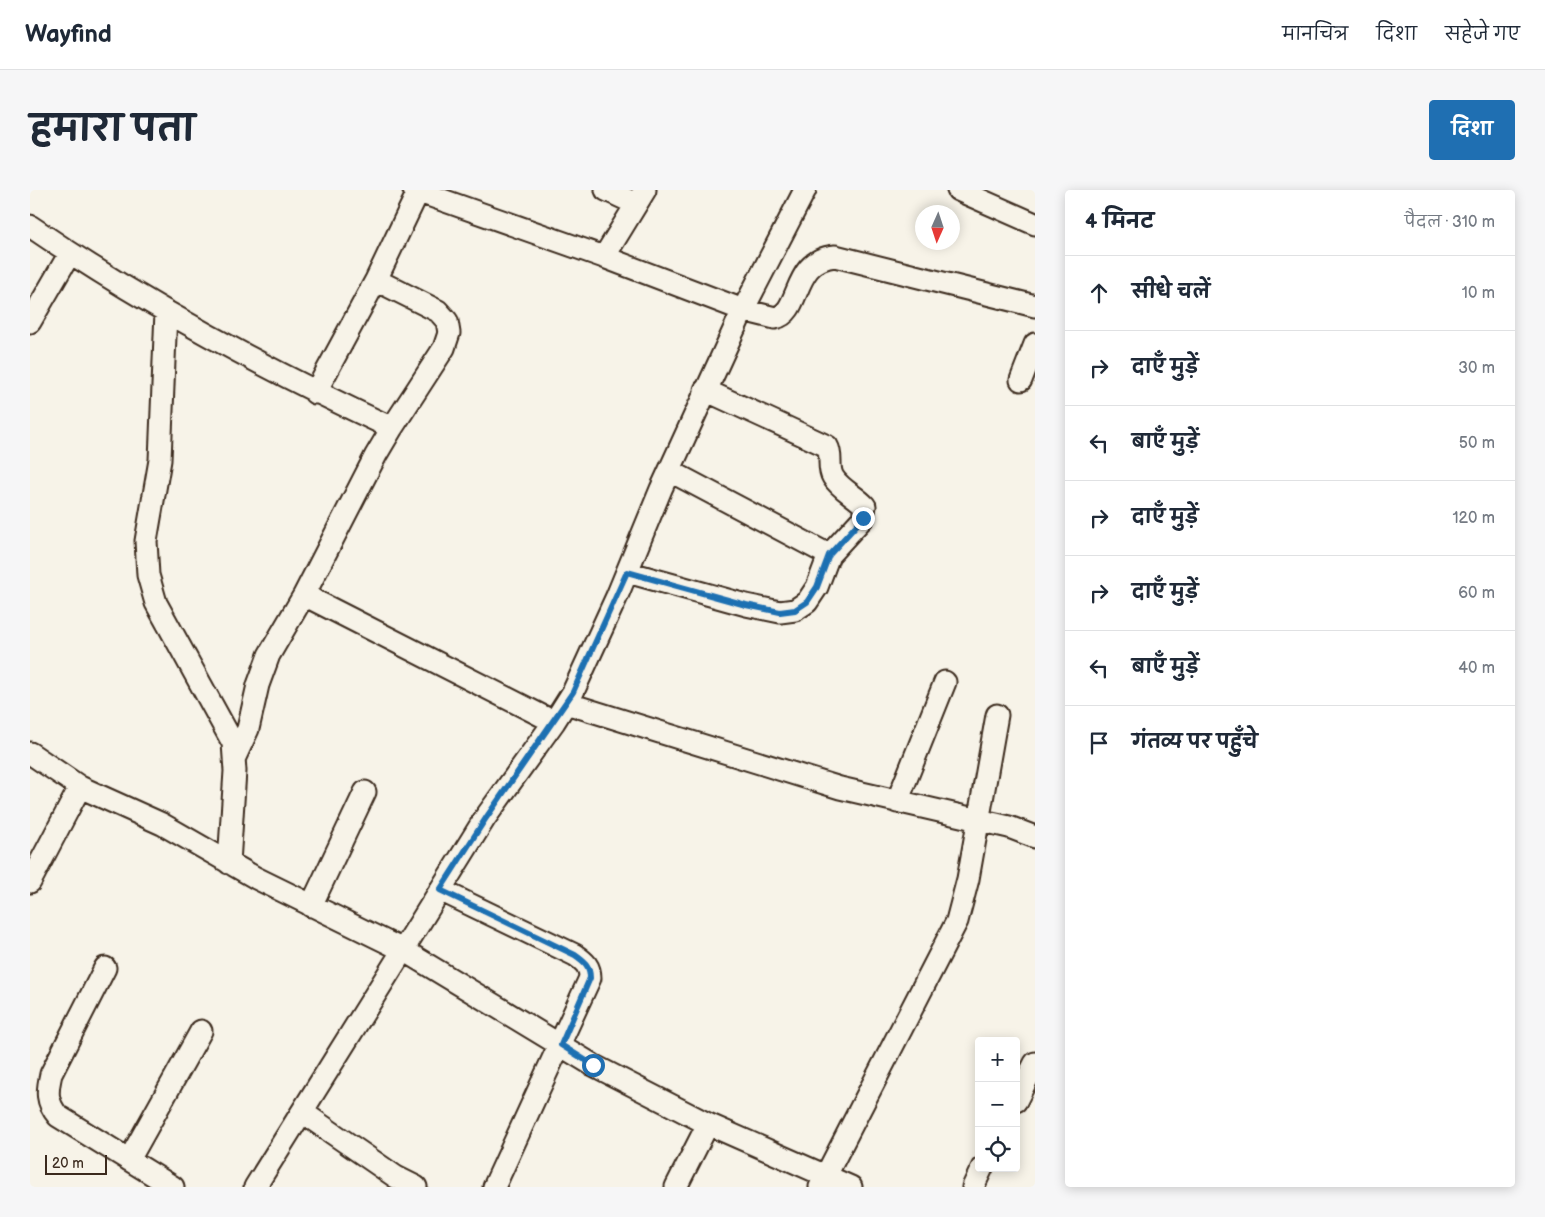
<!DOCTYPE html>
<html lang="hi">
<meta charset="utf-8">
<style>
:root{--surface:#fff;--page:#f6f6f7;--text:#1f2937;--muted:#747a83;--line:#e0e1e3;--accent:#1f6fb2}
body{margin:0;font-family:"Balsamiq Sans","Playpen Sans Deva",sans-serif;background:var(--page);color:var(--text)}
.controls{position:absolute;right:15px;bottom:15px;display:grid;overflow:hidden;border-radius:5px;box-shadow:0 2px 12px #0003}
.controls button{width:45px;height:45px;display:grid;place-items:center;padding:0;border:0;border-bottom:1px solid var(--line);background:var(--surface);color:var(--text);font:25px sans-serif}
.compass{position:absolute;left:885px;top:15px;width:45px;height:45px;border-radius:50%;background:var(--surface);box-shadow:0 2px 12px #0003;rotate:183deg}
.scale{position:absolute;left:15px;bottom:12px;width:62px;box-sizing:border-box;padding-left:5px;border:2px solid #3b2a1e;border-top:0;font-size:14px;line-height:18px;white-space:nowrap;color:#3b2a1e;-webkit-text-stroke:4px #f7f3e8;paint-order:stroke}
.stop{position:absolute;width:15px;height:15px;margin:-11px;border:4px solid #1f6fb2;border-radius:50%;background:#fff}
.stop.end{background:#1f6fb2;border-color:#fff;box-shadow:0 1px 5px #0008}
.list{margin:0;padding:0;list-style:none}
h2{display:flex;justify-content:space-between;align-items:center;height:65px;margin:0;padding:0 20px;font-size:21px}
h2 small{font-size:16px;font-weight:400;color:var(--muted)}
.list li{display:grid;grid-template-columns:32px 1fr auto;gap:15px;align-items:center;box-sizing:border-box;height:75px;padding:0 20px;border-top:1px solid var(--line)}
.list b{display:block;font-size:19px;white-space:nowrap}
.list em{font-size:16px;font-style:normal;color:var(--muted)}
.icon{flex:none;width:28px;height:28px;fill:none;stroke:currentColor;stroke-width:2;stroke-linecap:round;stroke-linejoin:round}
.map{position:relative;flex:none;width:1005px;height:997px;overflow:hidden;border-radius:5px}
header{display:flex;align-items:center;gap:30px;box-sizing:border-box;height:70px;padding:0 25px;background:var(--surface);border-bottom:1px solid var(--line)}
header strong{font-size:24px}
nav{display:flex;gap:28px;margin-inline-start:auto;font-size:18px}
.intro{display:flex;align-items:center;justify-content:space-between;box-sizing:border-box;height:120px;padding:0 30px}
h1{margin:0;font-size:35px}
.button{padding:12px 22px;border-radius:5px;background:var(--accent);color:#fff;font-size:18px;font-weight:700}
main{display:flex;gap:30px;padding:0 30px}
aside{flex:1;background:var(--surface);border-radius:5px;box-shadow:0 2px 12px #0003}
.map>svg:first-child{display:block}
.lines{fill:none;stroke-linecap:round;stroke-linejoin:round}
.minor-casing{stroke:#3b2a1e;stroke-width:25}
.minor{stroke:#f7f3e8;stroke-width:21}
.route{stroke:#1f6fb2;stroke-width:6}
</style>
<header>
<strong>Wayfind</strong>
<nav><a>मानचित्र</a><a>दिशा</a><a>सहेजे गए</a></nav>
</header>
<div class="intro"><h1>हमारा पता</h1><a class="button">दिशा</a></div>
<main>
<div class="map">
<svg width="1005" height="997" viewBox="0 0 1005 997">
<rect width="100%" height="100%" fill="#f7f3e8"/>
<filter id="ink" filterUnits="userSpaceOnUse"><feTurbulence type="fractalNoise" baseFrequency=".02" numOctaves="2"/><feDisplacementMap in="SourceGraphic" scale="10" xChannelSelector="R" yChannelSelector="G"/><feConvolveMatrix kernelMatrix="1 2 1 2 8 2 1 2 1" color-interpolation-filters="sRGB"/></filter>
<g filter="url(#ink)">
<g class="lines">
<g class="minor-casing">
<path id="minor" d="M 384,0 L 574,67 L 615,0
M 576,0 L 606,14
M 928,0 L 1005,34
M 0,36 C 114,114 237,180 362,238 L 346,265 L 274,405 L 524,532 L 455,628 L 373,760 L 563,875 L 678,934 L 821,997
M 574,67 L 713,120 L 745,128 C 772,123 761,70 805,66 L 1005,116
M 346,90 L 408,121 L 417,131 L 419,143 L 414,158 L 362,238
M 136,121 L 130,270 L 116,351 L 118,385 L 126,413 L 203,553 L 205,581 L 199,673
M 0,132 L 40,63
M 991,190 L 1005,154
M 285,203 L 346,90 L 388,2
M 640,281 L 799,365
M 597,382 L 716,415 L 750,422 L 765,420 L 777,412 L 787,397 L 799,365 L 833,328 L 835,316 C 826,306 810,299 803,287 C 797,277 803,266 797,256 L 675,200
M 536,513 L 810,598 L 979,637 L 1005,647
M 524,532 L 543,502 L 587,406 L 631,299 L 713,120 L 775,0
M 0,563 L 50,597
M 205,567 L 218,539 L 228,495 L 239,465 L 274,405
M 867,612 L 915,492
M 0,692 L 50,597 L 132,634 L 226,688 L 373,760 L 225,997
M 410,700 L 545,765 C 555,772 560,776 560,788 L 464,997
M 281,716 L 335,602
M 75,778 L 21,884 C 17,901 16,912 28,926 L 143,997
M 986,911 L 1005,873
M 272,922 L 366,987 L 386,997
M 99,970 L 171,841
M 646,997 L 678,934
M 790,997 L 927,731 L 938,689 L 967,525
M 943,997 L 952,978"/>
</g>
<use href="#minor" class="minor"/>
</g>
</g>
<g class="lines" filter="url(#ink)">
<path class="route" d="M 563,875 L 531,855 L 560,788 C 560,776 555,772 545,765 L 410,700 L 456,628 L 543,502 L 597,382 L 716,415 L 750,422 L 765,420 L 777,412 L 787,397 L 799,365 L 833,328"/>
</g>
</svg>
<div class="controls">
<button>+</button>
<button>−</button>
<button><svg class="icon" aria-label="locate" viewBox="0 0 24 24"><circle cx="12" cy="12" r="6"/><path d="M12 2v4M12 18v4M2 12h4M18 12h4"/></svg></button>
</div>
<svg class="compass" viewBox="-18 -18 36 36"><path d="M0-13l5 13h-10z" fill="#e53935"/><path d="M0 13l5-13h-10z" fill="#747a83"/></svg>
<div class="scale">20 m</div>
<div class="stop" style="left:563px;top:875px"></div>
<div class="stop end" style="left:833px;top:328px"></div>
</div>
<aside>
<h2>4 मिनट<small>पैदल · 310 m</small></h2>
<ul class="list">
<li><svg class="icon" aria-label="ahead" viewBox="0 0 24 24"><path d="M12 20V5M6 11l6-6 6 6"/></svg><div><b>सीधे चलें</b></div><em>10 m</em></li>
<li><svg class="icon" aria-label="right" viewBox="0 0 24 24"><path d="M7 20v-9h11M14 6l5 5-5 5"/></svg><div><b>दाएँ मुड़ें</b></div><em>30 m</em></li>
<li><svg class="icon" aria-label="left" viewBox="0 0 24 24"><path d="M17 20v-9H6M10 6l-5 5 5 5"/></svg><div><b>बाएँ मुड़ें</b></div><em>50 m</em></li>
<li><svg class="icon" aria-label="right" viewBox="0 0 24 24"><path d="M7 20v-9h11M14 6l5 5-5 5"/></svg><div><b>दाएँ मुड़ें</b></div><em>120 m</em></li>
<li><svg class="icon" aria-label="right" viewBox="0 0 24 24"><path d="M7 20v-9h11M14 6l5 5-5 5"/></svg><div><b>दाएँ मुड़ें</b></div><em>60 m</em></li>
<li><svg class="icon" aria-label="left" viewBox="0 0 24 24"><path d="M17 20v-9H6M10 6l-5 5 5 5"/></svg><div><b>बाएँ मुड़ें</b></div><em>40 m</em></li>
<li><svg class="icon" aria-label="arrive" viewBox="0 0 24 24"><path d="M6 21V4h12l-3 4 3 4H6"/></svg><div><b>गंतव्य पर पहुँचे</b></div></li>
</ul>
</aside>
</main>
